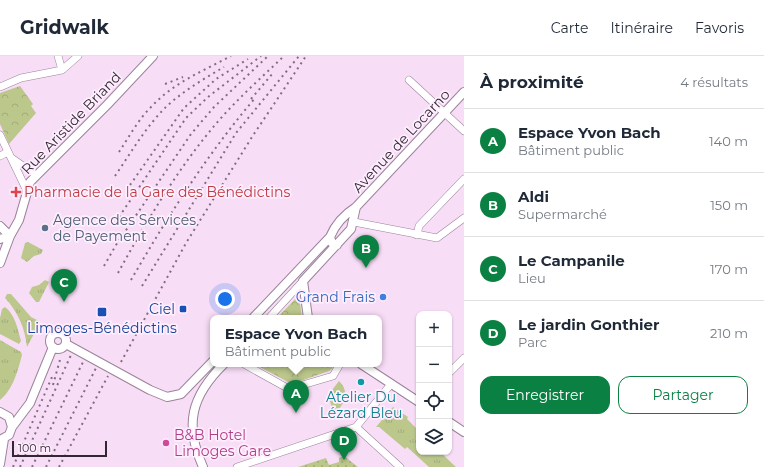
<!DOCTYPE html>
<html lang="fr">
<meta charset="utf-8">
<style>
:root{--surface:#fff;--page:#f2f2f3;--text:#1f2937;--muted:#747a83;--line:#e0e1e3;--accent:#0b8043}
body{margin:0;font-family:Montserrat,sans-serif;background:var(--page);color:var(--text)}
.controls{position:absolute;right:12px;bottom:12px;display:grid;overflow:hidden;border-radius:8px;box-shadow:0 1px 3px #0004}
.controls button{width:36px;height:36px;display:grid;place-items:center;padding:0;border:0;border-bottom:1px solid var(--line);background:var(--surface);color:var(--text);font:20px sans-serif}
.scale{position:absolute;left:12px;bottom:10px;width:95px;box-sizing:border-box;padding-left:4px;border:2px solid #322832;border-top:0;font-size:11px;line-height:14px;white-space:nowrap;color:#322832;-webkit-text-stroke:3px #feeefe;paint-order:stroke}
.you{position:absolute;left:225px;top:243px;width:14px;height:14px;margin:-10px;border:3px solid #fff;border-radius:50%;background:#1a73e8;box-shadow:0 0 0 6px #1a73e833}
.badge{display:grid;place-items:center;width:26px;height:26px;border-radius:50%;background:var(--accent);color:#fff;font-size:13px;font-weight:700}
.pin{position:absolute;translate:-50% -33px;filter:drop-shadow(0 1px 2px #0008)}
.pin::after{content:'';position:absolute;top:21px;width:14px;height:12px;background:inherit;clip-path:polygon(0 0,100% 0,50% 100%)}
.popup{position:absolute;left:210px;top:259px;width:172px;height:52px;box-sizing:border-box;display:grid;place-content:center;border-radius:8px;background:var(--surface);filter:drop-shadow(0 1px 3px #0005);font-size:13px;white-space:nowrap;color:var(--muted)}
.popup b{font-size:15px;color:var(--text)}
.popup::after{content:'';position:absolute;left:50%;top:100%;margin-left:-8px;border:8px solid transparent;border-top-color:var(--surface)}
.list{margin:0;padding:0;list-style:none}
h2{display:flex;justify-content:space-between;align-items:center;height:52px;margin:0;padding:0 16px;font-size:17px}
h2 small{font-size:13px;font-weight:400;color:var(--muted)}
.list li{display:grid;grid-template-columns:26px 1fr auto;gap:12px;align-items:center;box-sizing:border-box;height:64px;padding:0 16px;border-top:1px solid var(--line)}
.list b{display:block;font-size:15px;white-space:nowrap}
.list p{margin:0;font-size:13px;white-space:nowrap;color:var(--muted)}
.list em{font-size:13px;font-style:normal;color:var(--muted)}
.actions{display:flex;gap:8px;padding:12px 16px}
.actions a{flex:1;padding:9px 0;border:1px solid var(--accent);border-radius:12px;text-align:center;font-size:14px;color:var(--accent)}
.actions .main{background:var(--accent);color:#fff}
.icon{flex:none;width:22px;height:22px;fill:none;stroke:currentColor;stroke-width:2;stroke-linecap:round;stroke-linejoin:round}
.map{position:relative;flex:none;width:464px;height:411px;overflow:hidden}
header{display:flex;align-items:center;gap:24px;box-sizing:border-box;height:56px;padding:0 20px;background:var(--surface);border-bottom:1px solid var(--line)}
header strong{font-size:19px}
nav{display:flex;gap:22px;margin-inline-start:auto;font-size:14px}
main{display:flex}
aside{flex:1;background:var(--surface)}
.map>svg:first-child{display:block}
.grass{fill:url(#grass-tufts)}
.park{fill:url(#park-crowns)}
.garden{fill:url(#garden-dots)}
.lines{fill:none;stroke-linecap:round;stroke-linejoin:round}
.minor-casing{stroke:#9b839a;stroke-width:8}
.tertiary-casing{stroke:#9b839a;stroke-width:10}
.minor{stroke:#fff;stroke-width:7}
.tertiary{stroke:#fff;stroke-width:8}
.rail{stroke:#7f6e7f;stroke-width:2;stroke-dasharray:2 4;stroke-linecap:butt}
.health-dot{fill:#e0444e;stroke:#feeefe;stroke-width:1.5}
.service-dot{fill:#5c6f8a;stroke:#feeefe;stroke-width:1.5}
.shop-dot{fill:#3f7fe0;stroke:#feeefe;stroke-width:1.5}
.transit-dot{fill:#1a4fb4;stroke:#feeefe;stroke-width:1.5}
.culture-dot{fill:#0f9aa8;stroke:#feeefe;stroke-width:1.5}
.hotel-dot{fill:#d1479c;stroke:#feeefe;stroke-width:1.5}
.labels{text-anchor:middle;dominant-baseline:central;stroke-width:3.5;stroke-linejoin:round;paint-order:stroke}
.street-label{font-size:14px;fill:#322832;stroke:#feeefe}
.health-label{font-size:14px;fill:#be3a42;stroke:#feeefe;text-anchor:start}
.service-label{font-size:14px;fill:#4e5e75;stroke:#feeefe;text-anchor:start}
.shop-label{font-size:14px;fill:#366cbe;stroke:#feeefe;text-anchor:end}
.transit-label{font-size:14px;fill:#164399;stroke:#feeefe;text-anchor:end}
.culture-label{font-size:14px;fill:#0d838f;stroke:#feeefe}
.hotel-label{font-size:14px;fill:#b23c85;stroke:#feeefe;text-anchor:start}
</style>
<header>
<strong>Gridwalk</strong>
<nav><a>Carte</a><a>Itinéraire</a><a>Favoris</a></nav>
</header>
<main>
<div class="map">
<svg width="464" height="411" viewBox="0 0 464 411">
<defs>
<pattern id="grass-tufts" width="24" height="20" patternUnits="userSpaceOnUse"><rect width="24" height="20" fill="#bcc78c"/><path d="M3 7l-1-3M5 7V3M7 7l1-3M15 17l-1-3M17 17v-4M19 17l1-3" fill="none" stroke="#a2ab79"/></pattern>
<pattern id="park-crowns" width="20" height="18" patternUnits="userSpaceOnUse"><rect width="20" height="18" fill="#bcc78c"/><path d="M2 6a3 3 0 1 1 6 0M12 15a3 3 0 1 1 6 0" fill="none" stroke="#a2ab79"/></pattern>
<pattern id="garden-dots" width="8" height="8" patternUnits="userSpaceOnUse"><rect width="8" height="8" fill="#bcc78c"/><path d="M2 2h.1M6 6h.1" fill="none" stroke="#a2ab79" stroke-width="1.8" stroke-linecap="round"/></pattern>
</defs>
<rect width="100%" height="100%" fill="#f8ddf7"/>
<path class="grass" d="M 28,186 L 43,194 L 41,198 L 34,200 L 27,206 L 21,202 L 25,187 Z
M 45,224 L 49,226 L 39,246 L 36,246 L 29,237 L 32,231 L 39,229 Z
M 7,238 L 11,238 L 31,261 L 39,265 L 39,268 L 27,291 C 25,272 18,256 5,242 Z
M 5,251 C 15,258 18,274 21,285 L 19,288 L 0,278 L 0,262 L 2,253 Z
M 0,284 L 21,296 L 22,299 C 18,314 13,334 0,344 Z
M 393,351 L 408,361 L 407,363 L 419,375 L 419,396 L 440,396 L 456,411 L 429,411 L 407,391 L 405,393 L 379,371 L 376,371 Z"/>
<path class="park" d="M 20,30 L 33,48 L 31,50 L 36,57 L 9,88 L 0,68 L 0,37 Z
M 299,239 L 302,262 L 277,262 Z
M 254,308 L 329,308 L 333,312 L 329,315 L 292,328 Z
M 339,325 C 350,335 345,349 334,358 L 329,342 L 332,340 L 332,334 Z"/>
<path class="garden" d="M 344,400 L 358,411 L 298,411 L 326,402 L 329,409 L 339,406 L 339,402 Z"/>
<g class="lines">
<g class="minor-casing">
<path id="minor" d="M 58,0 L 62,14
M 409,24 L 464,75
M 0,31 L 21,22 L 62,14 L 78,0
M 0,79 L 27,135
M 0,100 L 8,96
M 13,103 L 36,119
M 354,166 L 437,182 L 464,162
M 417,179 L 419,170 L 464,123
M 269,262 L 303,225
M 244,308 L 289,333 L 333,320 L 340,308
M 449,317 L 464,302
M 356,371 L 400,411
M 237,411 L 356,371 L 391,328"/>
</g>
<g class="tertiary-casing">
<path id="tertiary" d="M 0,170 L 10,180
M 0,183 L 10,180
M 337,189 L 332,187 L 330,181 C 335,169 345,158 356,151 L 464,36
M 0,207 L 10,180 L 19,164 L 30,126 L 107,49 L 153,0
M 253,262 L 330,181
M 308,262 L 303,225 L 351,173 L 356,151
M50 285a8 8 0 1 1 16 0a8 8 0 1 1-16 0Z
M 66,288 L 150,334 L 167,341 L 181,338 L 213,305
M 361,308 L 419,346
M 0,356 L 9,361 L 12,371 L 9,379 L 0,384
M 449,366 L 464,376
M 12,371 L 30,347 L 53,291
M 0,408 L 4,383
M 203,411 C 184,369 191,340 224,308"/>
</g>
<use href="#minor" class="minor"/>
<use href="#tertiary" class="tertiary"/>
<path class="rail" d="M 165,28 L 183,21
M 251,43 L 273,17
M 119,96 C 129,81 138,64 151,51 C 173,27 203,15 231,0
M 115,120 C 132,95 147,69 168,49 C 185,34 205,22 224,11
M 130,129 L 184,52 L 216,23 L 248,3
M 119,161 L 186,62 L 208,41 L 261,0
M 104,210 L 116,189 L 191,78 L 214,51 L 268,0
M 118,217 C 146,166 177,114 215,69 C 236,44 261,22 284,0
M 131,224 C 168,160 208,97 256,41
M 142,230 L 236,77 L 299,0
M 121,306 L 186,187 L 252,81 L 306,0
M 53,329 L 61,300
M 13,411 L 52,321
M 20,411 L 71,299
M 32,411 L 83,306
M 46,411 L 96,312
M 59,411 L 108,320"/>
</g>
<path class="health-dot" d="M14 130h4v4h4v4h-4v4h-4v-4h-4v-4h4z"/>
<circle class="service-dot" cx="45" cy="172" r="4"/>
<circle class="shop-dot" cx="383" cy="241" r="4"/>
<g class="transit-dot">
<rect x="179" y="249" width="8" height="8" rx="2"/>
<rect x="97" y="251" width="10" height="10" rx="2"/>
</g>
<circle class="culture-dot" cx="361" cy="326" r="4"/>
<circle class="hotel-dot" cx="166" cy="387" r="4"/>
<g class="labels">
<g class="street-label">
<text transform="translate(71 67) rotate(-46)">Rue Aristide Briand</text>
<text transform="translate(401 85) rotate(-47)">Avenue de Locarno</text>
</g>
<g class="health-label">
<text x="24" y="136">Pharmacie de la Gare des Bénédictins</text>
</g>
<g class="service-label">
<text x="53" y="164">Agence des Services<tspan x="53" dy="16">de Payement</tspan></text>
</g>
<g class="shop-label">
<text x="375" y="241">Grand Frais</text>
</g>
<g class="transit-label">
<text x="175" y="253">Ciel</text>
<text x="102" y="272" text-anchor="middle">Limoges-Bénédictins</text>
</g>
<g class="culture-label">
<text x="361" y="341">Atelier Du<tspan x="361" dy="16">Lézard Bleu</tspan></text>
</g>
<g class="hotel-label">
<text x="174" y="379">B&amp;B Hotel<tspan x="174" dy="16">Limoges Gare</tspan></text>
</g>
</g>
</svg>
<div class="controls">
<button>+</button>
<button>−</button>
<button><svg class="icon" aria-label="locate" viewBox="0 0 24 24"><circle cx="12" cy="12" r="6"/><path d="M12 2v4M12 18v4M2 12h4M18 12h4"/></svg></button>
<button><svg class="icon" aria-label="layers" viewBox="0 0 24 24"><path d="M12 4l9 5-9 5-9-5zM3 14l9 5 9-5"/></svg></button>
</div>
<div class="scale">100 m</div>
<div class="you"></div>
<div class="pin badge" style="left:296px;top:357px">A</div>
<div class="popup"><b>Espace Yvon Bach</b>Bâtiment public</div>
<div class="pin badge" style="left:366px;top:212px">B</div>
<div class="pin badge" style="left:64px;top:246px">C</div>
<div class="pin badge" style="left:344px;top:404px">D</div>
</div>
<aside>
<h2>À proximité<small>4 résultats</small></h2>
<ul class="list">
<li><span class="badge">A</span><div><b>Espace Yvon Bach</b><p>Bâtiment public</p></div><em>140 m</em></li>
<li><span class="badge">B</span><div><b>Aldi</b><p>Supermarché</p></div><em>150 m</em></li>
<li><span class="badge">C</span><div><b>Le Campanile</b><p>Lieu</p></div><em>170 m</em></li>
<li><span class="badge">D</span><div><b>Le jardin Gonthier</b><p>Parc</p></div><em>210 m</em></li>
</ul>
<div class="actions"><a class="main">Enregistrer</a><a>Partager</a></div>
</aside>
</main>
